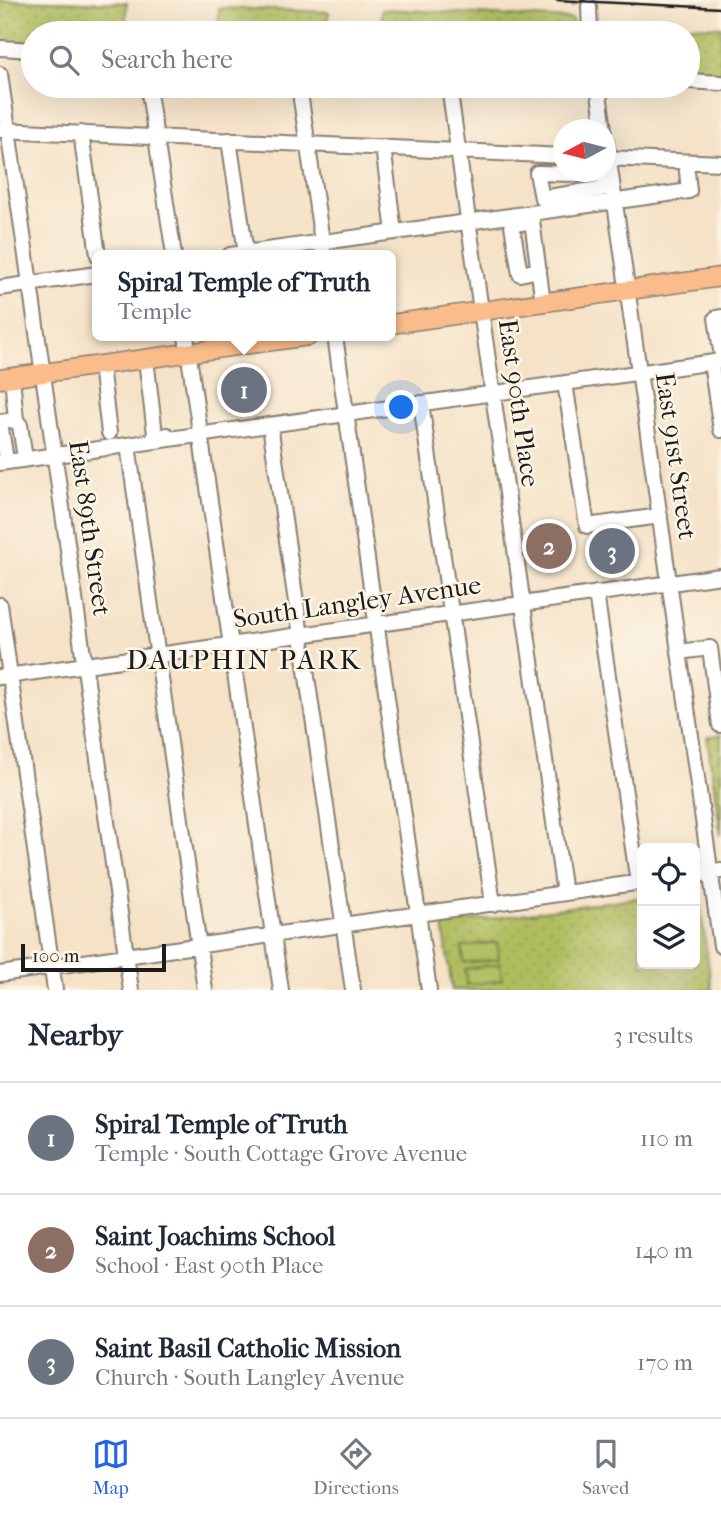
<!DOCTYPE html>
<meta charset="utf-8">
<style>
:root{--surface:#fff;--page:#f2f2f3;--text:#1f2937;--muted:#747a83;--line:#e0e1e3;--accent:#2563eb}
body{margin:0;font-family:"IM FELL French Canon",serif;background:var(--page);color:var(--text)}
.controls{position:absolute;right:21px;bottom:21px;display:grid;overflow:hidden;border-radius:10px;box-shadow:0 7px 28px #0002}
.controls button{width:63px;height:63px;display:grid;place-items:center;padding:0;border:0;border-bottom:2px solid var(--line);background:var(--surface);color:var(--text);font:35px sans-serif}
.compass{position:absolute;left:553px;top:119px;width:63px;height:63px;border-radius:50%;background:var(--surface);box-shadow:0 7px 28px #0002;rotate:263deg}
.scale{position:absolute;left:21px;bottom:18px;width:145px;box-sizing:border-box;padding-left:7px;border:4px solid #1c1c1c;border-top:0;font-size:19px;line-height:24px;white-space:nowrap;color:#1c1c1c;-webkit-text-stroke:5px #fcf5e5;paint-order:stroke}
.you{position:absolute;left:402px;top:408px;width:24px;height:24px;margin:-18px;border:5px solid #fff;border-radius:50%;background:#1a73e8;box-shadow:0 0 0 10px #1a73e833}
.badge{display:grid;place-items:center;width:46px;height:46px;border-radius:50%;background:var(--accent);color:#fff;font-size:23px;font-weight:700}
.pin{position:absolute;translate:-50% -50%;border:4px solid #fff;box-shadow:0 2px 7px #0006}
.popup{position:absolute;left:92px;top:250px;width:304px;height:91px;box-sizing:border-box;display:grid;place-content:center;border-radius:10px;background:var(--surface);filter:drop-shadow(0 2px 5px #0005);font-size:23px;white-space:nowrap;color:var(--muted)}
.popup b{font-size:26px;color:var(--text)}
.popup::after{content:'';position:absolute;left:50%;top:100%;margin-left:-14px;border:14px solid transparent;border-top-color:var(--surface)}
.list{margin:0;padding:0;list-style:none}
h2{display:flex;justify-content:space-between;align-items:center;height:91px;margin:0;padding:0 28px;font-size:30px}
h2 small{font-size:23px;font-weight:400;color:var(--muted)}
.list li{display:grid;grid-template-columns:46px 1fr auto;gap:21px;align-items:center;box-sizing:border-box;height:112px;padding:0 28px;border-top:2px solid var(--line)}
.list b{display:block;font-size:26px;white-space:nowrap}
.list p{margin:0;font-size:23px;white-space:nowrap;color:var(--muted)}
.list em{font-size:23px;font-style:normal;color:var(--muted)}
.icon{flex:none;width:38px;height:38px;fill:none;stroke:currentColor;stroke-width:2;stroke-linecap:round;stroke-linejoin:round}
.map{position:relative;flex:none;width:721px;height:990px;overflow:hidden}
.search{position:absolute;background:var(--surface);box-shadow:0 7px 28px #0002;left:21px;right:21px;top:21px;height:77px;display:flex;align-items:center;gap:18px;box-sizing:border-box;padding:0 24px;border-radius:38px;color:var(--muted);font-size:26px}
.sheet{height:427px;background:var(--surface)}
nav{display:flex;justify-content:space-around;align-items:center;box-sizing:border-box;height:98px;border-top:2px solid var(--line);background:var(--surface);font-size:19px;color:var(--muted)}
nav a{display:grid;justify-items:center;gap:4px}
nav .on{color:var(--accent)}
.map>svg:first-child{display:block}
.grass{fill:url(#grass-dots);stroke:#666c3e;stroke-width:2}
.pitch{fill:#b0bd5f;stroke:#666c3e;stroke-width:2}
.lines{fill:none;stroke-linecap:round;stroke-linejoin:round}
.minor-tunnel{stroke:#cabaa5;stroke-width:14;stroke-dasharray:14 7;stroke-linecap:butt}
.minor-casing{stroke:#887f72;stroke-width:18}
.major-casing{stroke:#887f72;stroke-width:21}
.minor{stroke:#fff;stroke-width:14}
.major{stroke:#fabc8b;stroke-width:18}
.rail{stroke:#1c1c1c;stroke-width:2.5}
.labels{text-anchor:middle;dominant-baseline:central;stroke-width:5;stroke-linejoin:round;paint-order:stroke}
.street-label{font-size:26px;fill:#1c1c1c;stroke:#fcf5e5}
.neighbourhood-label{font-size:28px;letter-spacing:2px;fill:#1c1c1c;stroke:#fcf5e5}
</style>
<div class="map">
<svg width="721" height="990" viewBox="0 0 721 990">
<defs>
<pattern id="grass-dots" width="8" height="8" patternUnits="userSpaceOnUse" patternTransform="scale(1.75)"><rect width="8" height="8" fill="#b0bd5f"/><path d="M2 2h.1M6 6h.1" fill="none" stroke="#97a252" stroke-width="1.8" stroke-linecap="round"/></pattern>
</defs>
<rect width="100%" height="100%" fill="#fcf5e5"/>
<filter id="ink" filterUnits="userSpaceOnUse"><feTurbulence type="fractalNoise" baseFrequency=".0143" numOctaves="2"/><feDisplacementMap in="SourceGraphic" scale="14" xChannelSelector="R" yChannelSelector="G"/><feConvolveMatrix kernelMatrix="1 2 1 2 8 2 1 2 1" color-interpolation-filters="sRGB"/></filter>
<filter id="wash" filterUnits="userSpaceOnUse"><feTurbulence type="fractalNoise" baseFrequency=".00686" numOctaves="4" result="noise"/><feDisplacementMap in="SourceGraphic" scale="28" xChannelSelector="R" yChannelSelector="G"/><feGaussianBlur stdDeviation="1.57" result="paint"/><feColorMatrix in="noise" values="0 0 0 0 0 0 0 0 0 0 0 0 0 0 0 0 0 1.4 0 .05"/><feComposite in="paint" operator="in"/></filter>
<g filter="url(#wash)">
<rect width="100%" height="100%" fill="#f5e2c7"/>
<path class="grass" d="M 0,0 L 127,3 L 125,33 L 33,33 L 33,44 L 0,42 Z
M 219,8 L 329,12 L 328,33 L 218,33 Z
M 382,9 L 572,19 L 574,33 L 381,33 Z
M 602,22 L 721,27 L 721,77 L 688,76 L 688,33 L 604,33 Z
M 721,735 L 721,836 L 707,737 Z
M 698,889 L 712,990 L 452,990 L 443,925 L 642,897 L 642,964 L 695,964 L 695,890 Z"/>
<path class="pitch" d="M 497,942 L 499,959 L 464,963 L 462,947 Z
M 500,964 L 502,980 L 467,985 L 465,969 Z"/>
</g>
<g filter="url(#ink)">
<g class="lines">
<path class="minor-tunnel" d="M 579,0 L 580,4"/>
<g class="minor-casing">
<path id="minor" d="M 589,6 L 590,33
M 0,48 L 33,50
M 0,74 L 131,990
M 688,81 L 721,83
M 148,86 L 174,255
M 299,86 L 324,255
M 449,86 L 564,893
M 598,86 L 604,130
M 1,130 L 564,156
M 81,133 L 98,255
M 229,140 L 246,253
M 606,140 L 721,946
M 383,147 L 394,232
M 606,158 L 721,163
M 611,175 L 537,173 L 542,198 L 612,187
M 230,255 L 689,191 L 686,162
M 539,270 L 520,274 L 512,225 L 532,221 L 543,303
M 0,288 L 97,274
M 721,317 L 716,318 L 721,351
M 186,336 L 281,990
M 335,336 L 429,990
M 146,359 L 155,434 L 157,437 L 167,435
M 711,363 L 721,430
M 101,365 L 109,433
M 12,377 L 16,420 L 20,425 L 24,452
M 565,383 L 587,526 L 660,516
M 421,403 L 493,904
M 270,425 L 353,990
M 128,445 L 205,990
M 5,454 L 0,422 L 16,420
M 0,463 L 721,361
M 596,593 L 638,883
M 0,605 L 55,990
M 679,652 L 710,648 L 720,725
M 0,677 L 721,576
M 695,875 L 721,871
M 0,974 L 642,882"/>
</g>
<g class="major-casing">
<path id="major" d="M 391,324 L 721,277
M 0,379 L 309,336"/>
</g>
<use href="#minor" class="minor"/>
<use href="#major" class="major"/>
<path class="rail" d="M 556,0 L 721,8"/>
</g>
</g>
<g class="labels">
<g class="street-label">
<text transform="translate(519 403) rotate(82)">East 90th Place</text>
<text transform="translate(676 456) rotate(82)">East 91st Street</text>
<text transform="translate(90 528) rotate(82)">East 89th Street</text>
<text transform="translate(357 602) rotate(-8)">South Langley Avenue</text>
</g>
<g class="neighbourhood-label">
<text x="244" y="659">DAUPHIN PARK</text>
</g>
</g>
</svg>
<div class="controls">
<button><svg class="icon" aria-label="locate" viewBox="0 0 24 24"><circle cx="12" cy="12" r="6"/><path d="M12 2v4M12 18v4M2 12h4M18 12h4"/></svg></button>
<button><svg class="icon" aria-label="layers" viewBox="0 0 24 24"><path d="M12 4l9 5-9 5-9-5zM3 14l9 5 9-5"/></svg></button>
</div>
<svg class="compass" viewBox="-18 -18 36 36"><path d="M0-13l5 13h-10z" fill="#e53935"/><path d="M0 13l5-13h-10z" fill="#747a83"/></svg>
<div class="scale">100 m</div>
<div class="you"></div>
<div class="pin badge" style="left:244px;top:390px;background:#6b7280">1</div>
<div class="popup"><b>Spiral Temple of Truth</b>Temple</div>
<div class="pin badge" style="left:549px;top:546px;background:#8d6e63">2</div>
<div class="pin badge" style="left:612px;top:551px;background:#6b7280">3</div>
<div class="search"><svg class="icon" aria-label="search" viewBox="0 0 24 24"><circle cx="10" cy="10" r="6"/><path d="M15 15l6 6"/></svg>Search here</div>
</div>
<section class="sheet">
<h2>Nearby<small>3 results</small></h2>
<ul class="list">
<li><span class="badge" style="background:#6b7280">1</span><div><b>Spiral Temple of Truth</b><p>Temple · South Cottage Grove Avenue</p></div><em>110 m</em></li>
<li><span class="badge" style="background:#8d6e63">2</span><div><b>Saint Joachims School</b><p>School · East 90th Place</p></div><em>140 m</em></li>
<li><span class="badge" style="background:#6b7280">3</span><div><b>Saint Basil Catholic Mission</b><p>Church · South Langley Avenue</p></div><em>170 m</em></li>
</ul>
</section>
<nav>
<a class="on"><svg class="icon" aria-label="map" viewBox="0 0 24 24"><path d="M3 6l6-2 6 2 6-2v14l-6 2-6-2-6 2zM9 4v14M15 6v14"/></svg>Map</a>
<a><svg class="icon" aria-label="directions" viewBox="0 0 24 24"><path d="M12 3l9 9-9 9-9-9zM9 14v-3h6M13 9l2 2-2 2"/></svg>Directions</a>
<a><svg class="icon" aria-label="saved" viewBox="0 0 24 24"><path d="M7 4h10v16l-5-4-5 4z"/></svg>Saved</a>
</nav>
